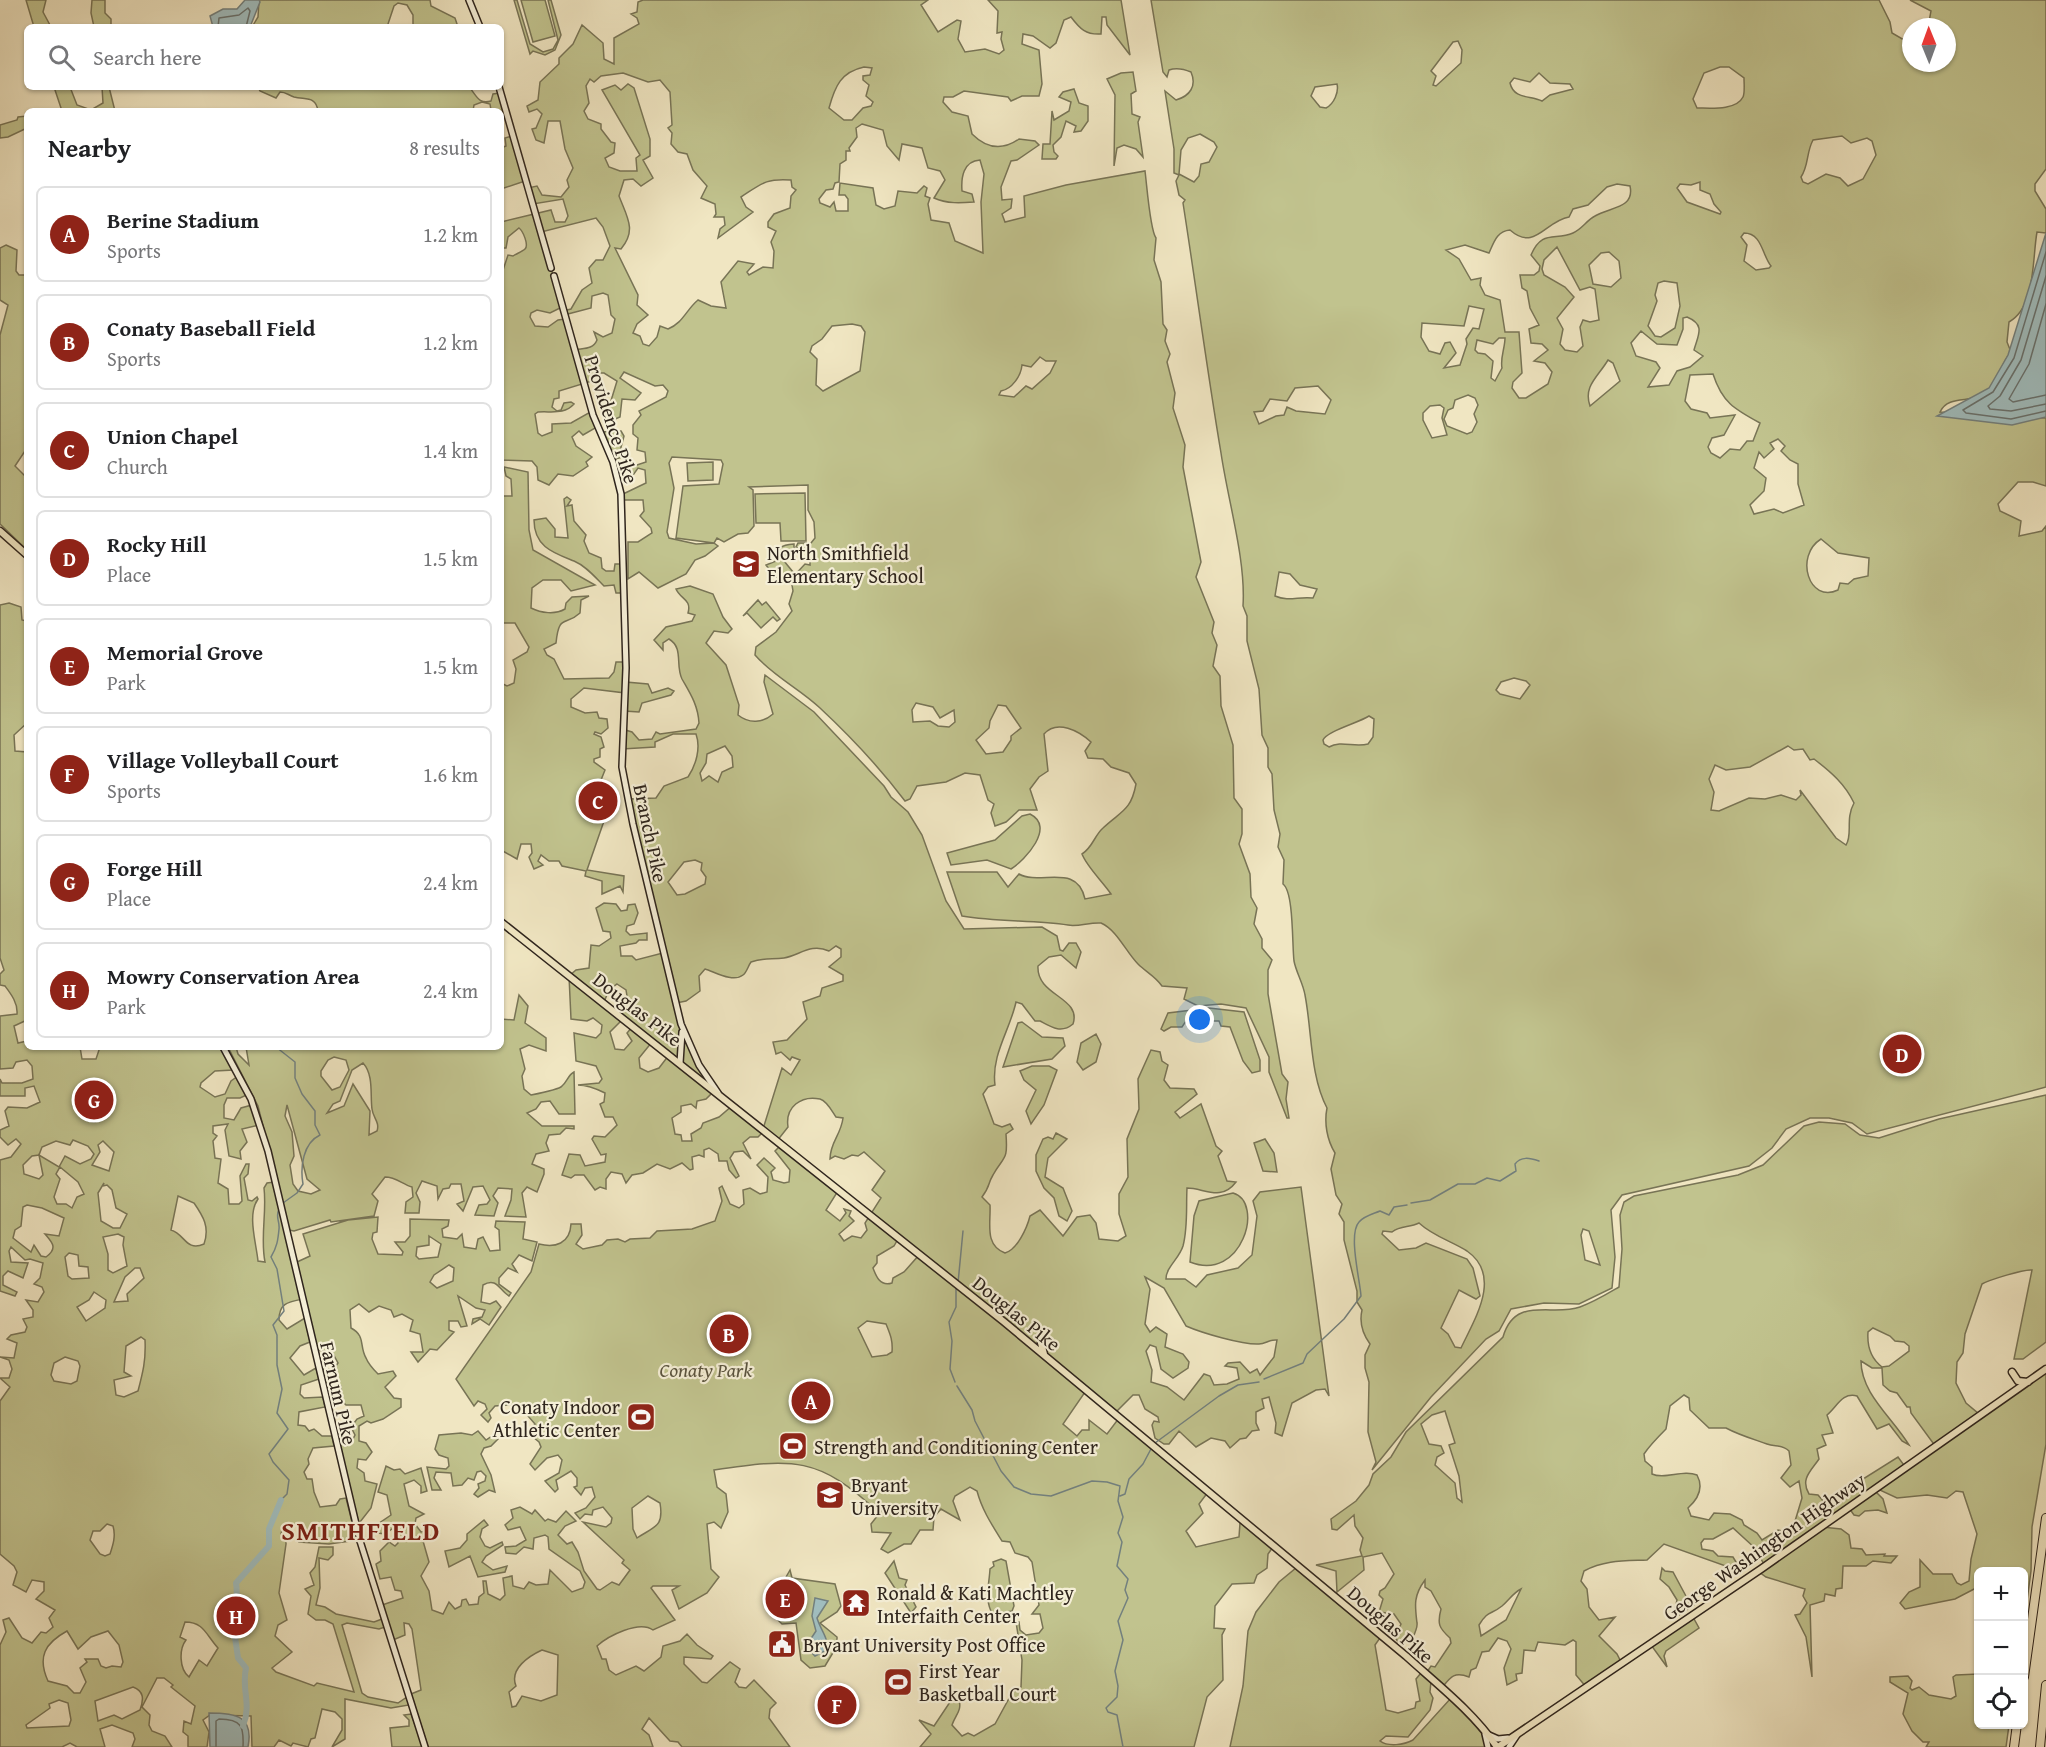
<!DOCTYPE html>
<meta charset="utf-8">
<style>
:root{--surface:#fff;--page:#f6f6f6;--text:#202124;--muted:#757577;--line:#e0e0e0;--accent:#8f2418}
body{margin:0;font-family:"Gentium Book Plus",serif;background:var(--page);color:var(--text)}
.controls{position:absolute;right:18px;bottom:18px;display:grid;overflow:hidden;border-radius:9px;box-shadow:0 2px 4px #0004}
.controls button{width:54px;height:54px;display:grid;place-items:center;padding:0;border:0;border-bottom:2px solid var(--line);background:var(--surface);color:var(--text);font:30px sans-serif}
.compass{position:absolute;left:1902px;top:18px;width:54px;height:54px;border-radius:50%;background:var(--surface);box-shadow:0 2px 4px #0004;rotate:359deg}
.you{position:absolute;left:1200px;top:1020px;width:21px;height:21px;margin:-15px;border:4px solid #fff;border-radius:50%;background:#1a73e8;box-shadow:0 0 0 9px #1a73e833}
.badge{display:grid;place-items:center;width:39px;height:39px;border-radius:50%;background:var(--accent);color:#fff;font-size:20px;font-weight:700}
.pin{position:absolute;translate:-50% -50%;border:3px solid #fff;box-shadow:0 2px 6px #0006}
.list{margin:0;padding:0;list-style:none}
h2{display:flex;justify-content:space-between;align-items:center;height:78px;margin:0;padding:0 24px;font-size:26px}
h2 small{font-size:20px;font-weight:400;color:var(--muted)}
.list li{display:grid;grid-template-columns:39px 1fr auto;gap:18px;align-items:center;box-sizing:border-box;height:96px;margin:0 12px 12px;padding:0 12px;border:2px solid var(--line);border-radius:9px}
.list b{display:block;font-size:22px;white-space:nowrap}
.list p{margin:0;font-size:20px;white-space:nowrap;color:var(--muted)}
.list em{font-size:20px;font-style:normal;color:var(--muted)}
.icon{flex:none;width:33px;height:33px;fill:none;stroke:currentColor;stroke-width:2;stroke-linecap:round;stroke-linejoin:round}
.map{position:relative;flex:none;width:2046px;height:1747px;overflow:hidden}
.search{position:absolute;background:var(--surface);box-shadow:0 2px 4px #0004;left:24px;top:24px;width:480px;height:66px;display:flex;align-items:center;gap:15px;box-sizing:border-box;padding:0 21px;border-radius:9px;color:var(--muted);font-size:22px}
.panel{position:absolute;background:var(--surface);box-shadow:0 2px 4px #0004;left:24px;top:108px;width:480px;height:942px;border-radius:9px}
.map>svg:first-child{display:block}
.green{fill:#c1c38e;stroke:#787456;stroke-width:1.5;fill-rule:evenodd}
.water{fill:#a0bdbe;stroke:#73807e;stroke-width:1.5}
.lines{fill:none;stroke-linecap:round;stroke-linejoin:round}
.shore{stroke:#68716e;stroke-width:1.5}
.stream{stroke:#73807e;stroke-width:1.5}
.river{stroke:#a0bdbe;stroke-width:6}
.secondary-casing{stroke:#2f251d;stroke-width:8}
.primary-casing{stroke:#2f251d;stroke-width:9}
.highway-casing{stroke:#2f251d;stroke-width:10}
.secondary{stroke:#f5efd7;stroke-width:5}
.primary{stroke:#f0e6c2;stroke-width:6}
.highway{stroke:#f0e6c2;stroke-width:8}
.labels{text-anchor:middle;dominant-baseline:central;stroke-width:4.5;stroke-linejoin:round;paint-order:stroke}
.street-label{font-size:20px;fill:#2f251d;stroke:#f5efd7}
.poi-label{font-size:20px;fill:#2f251d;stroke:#f5efd7;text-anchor:start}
.park-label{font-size:20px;font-style:italic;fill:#5b543f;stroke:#f5efd7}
.district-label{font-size:26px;font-weight:bold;letter-spacing:1.5px;fill:#7a1f14;stroke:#f5efd7}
</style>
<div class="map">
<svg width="2046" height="1747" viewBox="0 0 2046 1747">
<rect width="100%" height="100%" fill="#f0e6c2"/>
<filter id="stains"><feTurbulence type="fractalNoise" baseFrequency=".00333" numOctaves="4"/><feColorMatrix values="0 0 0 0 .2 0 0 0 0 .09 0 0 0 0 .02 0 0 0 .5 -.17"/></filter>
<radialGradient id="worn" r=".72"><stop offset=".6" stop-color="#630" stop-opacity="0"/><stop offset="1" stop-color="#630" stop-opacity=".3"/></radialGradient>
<path class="green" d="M 26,0 L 46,0 L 43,12 L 51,27 L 34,27 Z
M 92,0 L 105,0 L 105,13 L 111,19 L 111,27 L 94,27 L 91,13 Z
M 259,0 L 430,0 L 431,6 L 455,18 L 458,27 L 413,27 L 413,15 L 407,5 L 398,3 L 394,6 L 387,27 L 252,27 L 258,17 Z
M 514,0 L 517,0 L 530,44 L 543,52 L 553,49 L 558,40 L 548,0 L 551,0 L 561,35 L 555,50 L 545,55 L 533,51 L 530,54 Z
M 521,0 L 545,0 L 555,36 L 533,42 Z
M 643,0 L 928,0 L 921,5 L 938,32 L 957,20 L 961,21 L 958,39 L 965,52 L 985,49 L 999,54 L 1004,50 L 1001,39 L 1002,32 L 997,33 L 998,11 L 988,0 L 1121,0 L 1130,55 L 1107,25 L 1106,17 L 1102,17 L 1101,34 C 1086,35 1080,29 1071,17 L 1064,20 L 1056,43 L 1050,48 L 1033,36 L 1023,34 L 1022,44 L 1039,50 L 1042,84 L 1039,96 L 1022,96 L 1011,101 L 1008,97 L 964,91 L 953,97 L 944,97 L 943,102 L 952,112 L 968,116 L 972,134 C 987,149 1002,151 1019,139 L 1035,141 L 1039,145 L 1017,160 L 1011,161 L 1001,187 L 1002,200 L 1012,199 L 1011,208 L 1002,214 L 1005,222 L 1025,217 L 1024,196 L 1066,185 L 1145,171 C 1147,186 1150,230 1156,238 L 1154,260 L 1161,282 L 1163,324 L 1167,330 L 1165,341 L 1170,354 L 1167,362 L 1175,393 L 1173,408 L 1185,445 L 1183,467 L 1201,562 L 1196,577 L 1214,622 L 1212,633 L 1217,645 L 1213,666 L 1220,676 L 1221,706 L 1233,745 L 1234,798 L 1242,809 L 1242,834 L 1239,844 L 1250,874 L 1251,897 L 1257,908 L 1254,924 L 1262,939 L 1262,948 L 1272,960 L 1268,970 L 1268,994 L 1282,1074 L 1288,1082 L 1286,1099 L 1289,1118 L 1287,1118 L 1269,1072 L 1269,1057 L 1246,1008 L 1221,1004 L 1198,1006 L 1184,999 L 1187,988 L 1162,986 C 1155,976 1146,972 1138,964 C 1126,952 1117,930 1101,923 C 1090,922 1078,927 1068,925 C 1033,920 997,922 962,916 L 947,872 L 997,872 L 1008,887 L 1019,874 C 1040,886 1077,862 1085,899 L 1111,894 C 1103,882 1087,867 1082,854 C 1093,847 1094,836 1103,828 C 1121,811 1131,811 1136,784 L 1129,773 L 1111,767 L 1103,759 L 1088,758 L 1085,751 L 1091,742 C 1079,731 1057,719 1044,734 L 1048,771 L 1039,777 L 1030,789 L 1037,810 L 1019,810 L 1006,822 L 995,826 L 991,813 L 994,804 L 988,800 L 980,775 L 965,773 L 946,782 L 917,786 L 910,799 L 905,801 C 880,768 850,736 820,708 C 800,689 773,676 755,655 L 756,647 L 776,632 L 792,611 L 789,604 L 793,591 L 791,579 L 805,564 L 810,565 L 810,554 L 796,547 L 798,543 L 811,543 L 815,538 L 814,522 L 808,510 L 808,485 L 749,487 L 753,490 L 754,526 L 748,533 L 738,534 L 724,542 L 717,538 L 714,543 L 718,546 L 705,556 L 695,560 L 686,574 L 658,588 L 639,572 L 628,579 L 628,542 L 638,542 L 652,533 L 651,528 L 640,516 L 644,511 L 643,500 L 622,500 L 621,495 L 646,483 L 645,470 L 638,468 L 631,478 L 619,483 L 616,472 L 646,462 L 645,452 L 637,450 L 638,438 L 633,434 L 633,425 L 641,415 L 639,411 L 666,397 L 668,391 L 663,385 L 655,386 L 624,372 L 620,378 L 641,393 L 635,400 L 622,399 L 620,417 L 613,420 L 606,417 L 617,381 L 604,373 L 596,373 L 592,381 L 559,391 L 559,398 L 554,399 L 552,407 L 557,411 L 561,410 L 564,403 L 571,402 L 574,404 C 564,415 552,411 538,412 L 535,414 L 538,433 L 542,436 L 552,432 L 552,424 L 571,423 L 592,411 L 597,427 L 583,435 L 579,431 L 572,437 L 576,446 L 592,457 L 586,462 L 588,466 L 573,476 L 558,474 L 549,485 L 538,480 L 537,467 L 532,461 L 501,460 L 501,276 L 508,255 L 513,256 C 516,254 523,251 525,249 C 529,245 523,231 519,228 L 508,237 L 506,248 L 501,248 L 501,222 L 551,210 L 555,222 L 565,222 L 568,216 L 563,199 L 533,204 L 528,188 L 537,186 L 542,195 L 561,197 L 569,187 L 567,180 L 573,168 L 565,149 L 560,121 L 548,121 L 544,143 L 536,140 L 532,129 L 536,128 L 542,114 L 537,109 L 529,112 L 527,106 L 538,100 L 540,82 L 559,64 L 559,58 L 573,44 L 582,25 L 603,43 L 604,59 L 614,64 L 614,38 L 639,24 L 637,18 L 631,14 L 637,12 L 638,2 ZM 864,67 L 872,68 L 870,75 L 863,76 L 863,80 L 869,85 L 866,96 L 873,102 L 871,106 L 863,108 L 852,120 L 844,120 L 829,108 C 835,86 841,72 864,67 ZM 623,73 L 648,82 L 660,80 L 670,92 L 672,125 L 668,128 L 672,133 L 671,144 L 678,152 L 687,154 L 693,170 L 707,186 L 701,198 L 715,204 L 716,214 L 714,217 L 724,217 L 725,225 L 720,229 L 718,238 L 753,212 L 746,207 L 741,197 C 761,184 766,178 791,180 L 792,187 L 796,190 L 791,196 L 790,208 L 774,214 L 768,222 L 768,227 L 776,231 L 771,242 L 774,251 L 773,268 L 763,267 L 749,275 L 747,272 L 754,264 L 738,261 L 721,282 L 726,308 L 711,306 L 698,300 C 686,310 683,323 668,329 L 660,326 L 657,337 L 649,346 L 643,344 L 640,336 L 633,333 L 637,324 L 648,315 L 637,305 L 638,295 L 615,248 L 621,249 C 637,230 627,217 619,196 L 624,180 L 633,179 L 641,186 L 653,178 L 643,160 L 650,156 L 650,139 L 634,88 L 628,84 L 621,90 L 615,85 L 602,90 L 640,155 L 636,158 L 637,171 L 620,171 L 609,167 L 605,158 L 614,153 L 615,143 L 611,142 L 601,129 L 601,124 L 588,119 L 584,111 L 589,103 L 586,86 L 590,79 L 594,82 L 601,76 ZM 862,124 L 883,130 L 887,146 L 899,160 L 902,144 L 922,148 L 928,168 L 940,171 L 945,180 L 934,198 C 947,204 961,203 974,202 L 972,194 L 962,191 C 961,178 963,161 980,160 L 984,174 L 981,202 L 983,253 L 955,241 L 949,223 L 931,220 L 928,204 L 930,198 L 925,196 L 927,188 L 924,186 L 917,193 L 898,191 L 895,206 L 884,209 L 876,205 L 873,188 L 840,183 L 839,195 L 845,195 L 848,199 L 848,211 L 836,211 L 834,202 L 830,207 L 820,203 L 819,199 L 826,190 L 833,189 L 835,183 L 839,182 L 840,164 L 846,160 L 846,151 L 850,151 L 849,148 L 857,137 L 856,128 ZM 596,218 L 603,227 L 610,246 L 603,260 L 596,260 L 589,268 L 592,283 L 582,290 L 571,309 L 563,311 L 564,315 L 591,308 L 592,296 L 603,293 L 608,295 L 611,315 L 615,319 L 612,333 L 603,337 L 594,332 L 597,340 C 593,350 583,348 574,350 L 565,319 L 558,320 L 548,327 L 535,326 L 530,317 L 531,313 L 537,310 L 550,313 L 562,307 L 541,232 ZM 852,324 L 861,326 L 865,332 L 860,371 L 823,391 L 816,385 L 817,359 L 810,352 L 812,346 L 822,339 L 832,326 ZM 1040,357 L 1046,361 L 1056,361 L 1050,373 L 1032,389 L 1026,386 L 1014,397 L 999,395 L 1001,391 C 1012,389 1021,376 1022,365 L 1031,367 ZM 672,457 L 721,460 L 723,464 L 719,484 L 683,486 L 676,538 L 714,543 L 696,544 L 669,538 L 667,532 L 674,488 L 669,463 ZM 916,703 L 933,707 L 940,718 L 954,710 L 955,722 L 949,727 L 938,726 L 930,721 L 913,722 L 912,710 ZM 998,705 L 1006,706 L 1021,728 L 1011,736 L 1011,740 L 1003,752 L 986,754 L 976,740 L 989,728 L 990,721 Z
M 1151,0 L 1879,0 L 1890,22 L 1892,33 L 1911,44 L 1911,63 L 1947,63 L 1947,27 L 1928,27 L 1931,11 L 1910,0 L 2046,0 L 2046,169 L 2035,184 L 2035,191 L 2046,209 L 2046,233 L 2037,232 C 2032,260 2036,307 2009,322 L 2007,342 L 2011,352 C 1998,366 2002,383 1982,395 C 1969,403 1948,395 1940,412 L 2046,418 L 2046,486 L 2033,482 L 2018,482 L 1998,504 L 2000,511 L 2021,521 L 2019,536 L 2042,531 L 2046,526 L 2046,1087 L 1867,1134 L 1852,1123 L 1829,1118 L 1810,1118 L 1786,1129 L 1772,1148 L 1749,1166 L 1622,1195 L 1611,1210 L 1615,1257 L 1612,1288 L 1579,1304 L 1544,1303 L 1511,1309 L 1499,1331 L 1486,1339 L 1431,1397 L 1372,1470 L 1376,1462 L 1368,1432 L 1369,1382 L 1365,1368 L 1365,1355 L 1370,1344 C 1362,1333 1359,1323 1362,1310 L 1357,1302 L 1357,1291 L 1344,1240 L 1344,1222 L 1339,1214 L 1342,1204 L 1336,1195 L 1331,1169 L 1335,1153 C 1327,1140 1324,1123 1327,1108 C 1310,1076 1312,1031 1305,995 C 1303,983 1296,972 1294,961 C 1292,946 1294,892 1283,884 L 1284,860 L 1278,847 L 1280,834 L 1274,810 L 1272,774 L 1268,767 L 1268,748 L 1262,735 L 1259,689 L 1247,641 L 1247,616 L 1243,606 C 1246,560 1228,501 1221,453 C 1207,370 1196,286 1183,203 L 1185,200 L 1179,195 L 1176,181 L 1179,175 L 1174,173 L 1174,149 L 1165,91 L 1176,100 C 1190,96 1197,86 1191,72 C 1184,69 1177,67 1169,70 L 1167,77 L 1163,72 ZM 1458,41 L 1462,50 L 1461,63 L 1436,86 L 1433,85 L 1436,76 L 1431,71 L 1453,42 ZM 1720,67 L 1729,67 L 1744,78 C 1744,84 1745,93 1743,97 C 1736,111 1709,108 1697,108 L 1693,99 L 1704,73 ZM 1539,73 L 1550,83 L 1570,84 L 1573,89 L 1550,95 L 1542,101 C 1531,95 1514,100 1510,83 L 1514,78 L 1530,82 ZM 1337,84 C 1339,92 1334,104 1326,108 L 1320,107 L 1311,96 L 1315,87 ZM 1200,134 L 1214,142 L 1217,147 L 1209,162 L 1201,164 L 1199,176 L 1194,182 L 1179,174 L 1181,150 L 1188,138 ZM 1842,136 L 1851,143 L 1867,138 L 1872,141 L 1876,155 L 1863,179 L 1848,186 L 1840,178 L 1826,174 L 1808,184 L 1803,182 L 1801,177 C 1809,165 1806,153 1813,140 ZM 1700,182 L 1700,190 L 1710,194 L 1714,204 L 1721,212 L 1720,214 L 1687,202 L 1677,188 L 1680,184 L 1691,185 ZM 1617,184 L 1630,186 C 1635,209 1609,207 1595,216 C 1587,220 1582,229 1573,233 C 1555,241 1542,229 1531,255 L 1540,266 L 1539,271 L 1534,275 L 1520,275 L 1522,288 L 1527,291 L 1530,308 L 1539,325 L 1529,329 L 1531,343 L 1542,344 L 1548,350 L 1534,361 L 1545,363 L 1552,372 L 1548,384 L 1526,398 L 1519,398 L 1512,388 L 1513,382 L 1522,373 L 1519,332 L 1505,332 L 1500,300 L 1485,295 L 1480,285 L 1481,278 L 1471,280 L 1459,259 L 1446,250 L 1465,245 L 1489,253 C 1494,242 1497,231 1510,230 C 1535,252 1545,221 1569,217 L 1573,209 L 1588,205 L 1607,187 ZM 1744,233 C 1762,233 1762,255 1771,266 L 1769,268 L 1756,270 L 1744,261 L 1747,245 L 1741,237 ZM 1557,247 L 1580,290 L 1590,287 L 1595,289 L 1599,320 L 1590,322 L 1583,320 L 1580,327 L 1583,346 L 1577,352 L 1565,350 L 1560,344 L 1563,329 L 1557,318 L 1574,297 L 1565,287 L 1544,275 L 1542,269 L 1544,260 ZM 1609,252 L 1619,261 L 1621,278 L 1611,287 L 1593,284 L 1589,265 L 1601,253 ZM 1664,281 L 1677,283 L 1680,306 L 1675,328 L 1661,337 L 1655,336 L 1648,326 L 1657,301 L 1655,295 L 1658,283 ZM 1469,306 L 1484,309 L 1479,329 L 1473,328 L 1466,339 L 1467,344 L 1460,365 L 1444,368 L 1456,353 L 1450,342 L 1445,343 L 1440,354 L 1429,351 L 1421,337 L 1422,323 L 1464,326 ZM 1687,317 C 1706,325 1698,335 1694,350 L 1703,356 L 1690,367 L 1677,371 L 1669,385 L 1648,387 L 1660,368 L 1656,362 L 1636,356 L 1631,343 L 1641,331 L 1657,344 L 1677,345 L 1683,329 L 1683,318 ZM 1499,338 L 1505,338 C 1505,348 1500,358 1502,368 L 1495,381 L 1491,378 L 1493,361 L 1485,354 L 1478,353 L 1475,350 L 1477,340 L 1493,344 ZM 1608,360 L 1613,363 L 1620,381 L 1590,406 C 1583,386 1598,377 1608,360 ZM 1713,374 C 1722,402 1734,409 1760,423 L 1753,441 L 1747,441 L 1740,450 L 1730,449 L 1720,458 L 1711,453 L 1708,447 L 1712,438 L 1724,435 L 1735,415 L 1710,418 L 1707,413 L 1691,409 L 1685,401 L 1690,375 ZM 1318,386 L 1331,400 L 1325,414 L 1296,411 L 1287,407 L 1284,415 L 1276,416 L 1259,424 L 1254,412 L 1263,411 L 1270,399 L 1287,401 L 1295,388 ZM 1468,395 L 1475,398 L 1478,405 L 1474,414 L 1477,422 L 1472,432 L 1467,434 L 1447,426 L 1444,419 L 1448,410 L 1453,408 L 1455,400 ZM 1440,405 L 1444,408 L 1442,418 L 1447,435 L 1432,438 L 1423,420 L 1423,413 L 1430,406 ZM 1778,439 L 1785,446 L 1781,451 L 1790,460 L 1798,464 L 1798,484 L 1804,505 L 1783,513 L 1774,509 L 1754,514 L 1750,505 L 1764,491 L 1766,478 L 1754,468 L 1759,452 L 1764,458 L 1774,449 L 1770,443 ZM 1821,539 L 1838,553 L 1869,558 L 1868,576 L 1854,579 L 1848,584 L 1840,583 L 1838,590 C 1809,604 1794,556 1821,539 ZM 1279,572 L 1290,574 L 1300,585 L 1317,589 L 1313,598 C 1299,596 1289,602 1275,596 ZM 1514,678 L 1526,681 L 1530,685 L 1520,699 L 1500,694 L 1496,690 L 1501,682 ZM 1369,716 L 1374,719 L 1373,737 L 1368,744 C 1355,748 1341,740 1329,747 L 1324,744 L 1323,740 C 1327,731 1358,723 1369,716 ZM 1788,746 L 1794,750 L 1803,749 L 1810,760 L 1814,759 C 1831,772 1845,784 1854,803 C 1845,819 1853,835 1846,845 L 1836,838 L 1800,790 L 1801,795 L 1796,800 L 1781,795 L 1765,799 L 1749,798 L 1719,811 L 1711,810 L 1714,792 L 1709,779 L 1715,765 L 1726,770 L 1750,767 ZM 1419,1223 C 1433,1236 1451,1241 1467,1251 C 1503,1276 1474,1320 1461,1348 L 1455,1347 L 1448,1334 L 1441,1328 L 1459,1290 L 1476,1299 L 1480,1296 L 1473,1268 L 1467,1259 L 1426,1243 L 1416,1248 L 1399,1250 L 1382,1234 L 1383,1231 L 1392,1232 C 1401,1225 1409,1228 1419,1223 ZM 1583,1229 L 1589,1231 L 1600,1265 L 1585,1260 L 1581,1235 Z
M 1133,72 L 1136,91 L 1131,94 L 1132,114 L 1140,117 L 1138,122 L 1143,157 L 1136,149 L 1124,145 L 1117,148 L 1114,166 L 1115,95 L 1107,79 L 1121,73 Z
M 54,87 L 70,87 L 77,105 L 91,110 L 103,103 L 102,87 L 109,87 L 115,111 L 62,111 Z
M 258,87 L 469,87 C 476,94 478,105 491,101 L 493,94 L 500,93 L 507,115 L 501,117 L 501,111 L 491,110 L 490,104 L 482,102 L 474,105 L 473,111 L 318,111 C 316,96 306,100 294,97 C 288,95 286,92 280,92 L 276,98 L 260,91 Z
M 1074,89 L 1079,103 L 1088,106 L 1088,121 L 1081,131 L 1074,132 L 1076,126 L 1066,121 L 1061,137 L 1053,145 L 1054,152 L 1058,156 L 1056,159 L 1042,159 L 1043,144 L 1050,144 L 1052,111 L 1054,120 L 1069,111 L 1071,102 L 1059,97 L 1063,92 Z
M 27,116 L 27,128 L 8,137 L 0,138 L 0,125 L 17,120 L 18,117 Z
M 512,136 L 525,181 L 501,189 L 501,148 L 506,146 L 505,138 Z
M 6,245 L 17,250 L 16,271 L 19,275 L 27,275 L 27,448 L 15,466 L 27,478 L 27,550 L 0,524 L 0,335 L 8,305 L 0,300 L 0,248 Z
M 621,431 L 624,436 L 620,451 L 626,456 L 612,460 L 601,432 Z
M 713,462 L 713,480 L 688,481 L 687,463 Z
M 504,467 L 528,472 L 529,530 L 533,550 L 595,585 L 571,591 L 561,580 L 543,580 L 532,588 L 531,608 C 541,613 555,615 565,609 L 566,603 L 572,597 L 589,596 L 581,600 L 580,613 C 565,627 559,613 556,643 L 544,649 L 547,655 L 554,659 L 564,679 L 609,678 L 614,672 L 616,662 L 626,662 L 626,682 L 648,684 L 652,693 L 668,688 L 674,691 L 671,695 L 642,703 L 639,712 L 624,711 L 625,693 L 584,688 L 571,699 L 571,707 L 585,713 L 597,712 L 599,718 L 607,719 L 608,728 L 601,734 L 595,732 L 594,734 L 601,737 L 604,747 L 600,749 L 600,757 L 594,759 L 594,762 L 605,770 L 593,800 L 592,811 L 605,818 L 587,870 L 624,876 L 623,892 L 620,886 L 602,894 L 602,881 L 585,876 L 586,871 L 562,866 L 559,861 L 549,861 L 541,855 L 538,861 L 543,865 L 534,869 L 529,857 L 532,853 L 531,844 L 521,844 L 517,859 L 501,850 L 501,683 L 507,686 L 514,683 L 516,669 L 513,660 L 527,652 L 529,647 L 515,623 L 501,623 L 501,496 L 512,496 L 511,479 L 506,476 Z
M 805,493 L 806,541 L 781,541 L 780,523 L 756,523 L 755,494 Z
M 567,497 L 571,500 L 567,506 L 572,505 L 574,521 L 586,535 L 584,541 L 589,553 L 601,558 L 602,568 L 606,571 L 614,571 L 615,564 L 624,564 L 624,593 L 616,593 L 614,585 L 604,586 C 595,577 586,566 574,561 C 554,553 534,547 534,520 L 546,518 L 555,529 L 555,537 L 568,538 L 564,499 Z
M 794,544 L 794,550 L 784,561 L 793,572 L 780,583 L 766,565 L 776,561 C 777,547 781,545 794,544 Z
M 690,586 L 713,594 L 723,617 L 732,629 L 728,633 L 714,631 L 706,643 L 726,665 L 739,705 L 738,715 C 749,724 763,723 773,714 L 764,682 L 765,675 L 814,712 L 884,786 L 891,797 L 908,812 L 922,835 L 946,901 L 964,929 L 1042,927 L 1057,936 L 1060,950 L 1063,951 L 1069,943 L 1076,943 L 1081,952 L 1076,968 L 1061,955 L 1049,957 L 1038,966 C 1036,996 1082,997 1073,1024 C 1061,1034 1051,1027 1040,1021 L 1035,1021 L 1022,1004 L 1016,1002 C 1010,1030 991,1055 995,1085 L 988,1087 L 983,1094 L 994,1124 L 1002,1127 L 1010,1124 L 1013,1129 L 1006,1134 C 1008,1162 1004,1155 993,1175 C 987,1185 991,1185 982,1197 L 990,1205 C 991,1223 984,1245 1005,1253 C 1017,1250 1027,1228 1030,1216 L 1040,1210 L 1063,1236 L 1077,1217 L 1090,1215 L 1096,1223 L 1099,1239 L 1118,1241 L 1126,1236 L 1119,1214 L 1119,1194 L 1128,1177 L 1127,1139 L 1139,1109 L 1138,1079 L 1151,1050 L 1160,1052 L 1162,1061 L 1168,1065 L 1164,1080 L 1170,1088 L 1194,1089 L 1197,1094 L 1175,1112 L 1180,1118 L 1201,1104 L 1216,1146 L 1222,1151 L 1218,1156 L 1227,1181 L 1236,1182 C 1221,1202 1204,1188 1187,1188 C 1186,1206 1188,1228 1183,1246 C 1179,1259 1166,1267 1166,1279 L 1185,1279 L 1196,1287 L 1207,1275 L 1238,1268 L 1252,1255 L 1257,1216 L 1253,1201 L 1260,1192 L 1301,1187 L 1329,1396 L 1325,1389 L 1316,1390 L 1292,1403 L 1282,1436 L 1275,1433 L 1276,1423 L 1269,1397 L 1262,1399 L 1264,1408 L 1256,1412 L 1256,1423 L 1259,1430 L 1252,1431 L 1246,1438 L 1240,1439 L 1230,1448 L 1225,1441 L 1211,1438 L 1196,1447 L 1179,1431 L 1169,1444 L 1164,1444 L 1155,1438 L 1152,1425 L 1154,1421 L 1159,1422 L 1158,1417 L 1145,1409 L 1139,1395 L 1133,1395 L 1115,1413 L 1085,1392 L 1063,1424 L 1077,1436 L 1082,1430 L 1089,1430 L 1089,1420 L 1107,1434 L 1119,1418 L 1208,1492 L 1199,1504 L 1203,1513 L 1186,1531 L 1196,1547 L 1239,1537 L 1240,1523 L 1243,1521 L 1273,1547 L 1268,1554 L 1267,1568 L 1257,1575 L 1254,1583 L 1232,1584 L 1215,1606 L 1214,1628 L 1225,1629 L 1222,1635 L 1223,1680 L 1207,1697 L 1194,1747 L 920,1747 L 931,1734 L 919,1720 L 934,1726 L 952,1699 L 959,1699 C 962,1711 956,1714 952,1725 L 962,1736 L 968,1733 L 974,1736 L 995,1724 L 1012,1693 L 1021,1687 L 1022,1660 L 1016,1622 L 1019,1622 L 1020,1630 L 1026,1635 L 1039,1633 L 1043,1628 L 1040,1614 L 1032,1614 L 1039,1605 L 1032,1562 L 1028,1557 L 1015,1553 L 1010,1542 L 1002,1541 C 992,1525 982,1510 977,1491 L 970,1487 L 955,1496 L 953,1501 L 960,1520 L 941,1509 L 934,1517 L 933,1530 L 920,1530 L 911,1544 L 904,1544 L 888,1553 L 881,1549 L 891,1533 L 872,1532 L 871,1524 L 882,1510 L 879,1513 C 819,1456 793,1458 714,1470 L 717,1487 L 726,1494 L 728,1512 L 721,1528 L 714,1522 L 707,1524 L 711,1569 L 719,1577 L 707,1593 L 679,1609 L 672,1590 L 679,1586 L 653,1586 L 651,1588 L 675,1620 L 653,1630 C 639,1620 608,1636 597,1646 L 602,1659 L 606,1659 L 609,1670 L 616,1675 L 636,1666 L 644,1671 L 661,1657 L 663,1646 L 680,1641 L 687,1634 L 697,1645 L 713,1656 L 711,1659 L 684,1657 L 684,1664 L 702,1682 L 707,1683 L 730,1662 L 740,1669 L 735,1682 L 739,1687 L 746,1688 L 754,1680 L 776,1703 L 770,1709 L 769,1718 L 790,1747 L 682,1747 L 678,1742 L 670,1741 L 649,1718 L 642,1729 L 649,1735 L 653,1747 L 428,1747 L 411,1694 L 421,1690 L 412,1629 L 409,1624 L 404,1623 L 405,1635 L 393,1640 L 382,1605 L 403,1598 L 401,1591 L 395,1590 L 391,1577 L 380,1579 L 376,1564 L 381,1561 L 380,1551 L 389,1542 L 395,1546 L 398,1543 L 396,1532 L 392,1529 L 385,1534 L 378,1533 L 378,1524 L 391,1515 L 387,1495 L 378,1492 L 386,1466 L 394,1470 L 400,1469 L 405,1474 L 421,1468 L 427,1491 L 421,1493 L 421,1486 L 414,1480 L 404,1484 L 409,1506 L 424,1514 L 416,1518 L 415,1524 L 421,1532 L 428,1531 L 430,1536 L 423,1541 L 429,1562 L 421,1576 L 429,1591 L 432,1610 L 443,1614 L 449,1602 L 455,1609 L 461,1606 L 462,1600 L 466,1599 L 469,1605 L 478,1604 L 479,1597 L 484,1593 L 483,1581 L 486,1581 L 488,1594 L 500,1600 L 505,1595 L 503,1578 L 512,1576 L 513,1586 L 524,1589 L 529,1582 L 536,1585 L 548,1584 L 550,1570 L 572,1592 L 583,1588 L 585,1582 L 580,1571 L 549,1549 L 548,1537 L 545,1535 L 534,1538 L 533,1549 L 524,1547 L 516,1554 L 506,1553 L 505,1547 L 516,1546 L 526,1540 L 520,1527 L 508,1530 L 505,1525 L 513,1518 L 511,1510 L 520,1507 L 532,1514 L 535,1510 L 545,1521 L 548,1519 L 556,1522 L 566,1511 L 576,1521 L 565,1526 L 558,1535 L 567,1544 L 572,1542 L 578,1552 L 584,1571 L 597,1589 L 600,1590 L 612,1582 L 619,1585 L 630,1570 L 622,1563 L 624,1560 L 583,1522 L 606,1527 L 611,1523 L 612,1518 L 603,1507 L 593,1510 L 592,1515 L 585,1514 L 580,1519 L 575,1513 L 586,1508 L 595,1497 L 592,1487 L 585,1488 L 581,1495 L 574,1487 L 577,1486 L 577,1478 L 571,1471 L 556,1480 L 558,1489 L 555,1492 L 545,1481 L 559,1473 L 562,1460 L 558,1455 L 547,1458 L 535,1470 L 530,1464 L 541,1447 L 539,1442 L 528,1433 L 535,1424 L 528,1416 L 527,1409 L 518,1404 L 495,1406 L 489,1413 L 491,1418 L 488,1422 L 481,1415 L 487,1409 L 485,1404 L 478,1401 L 474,1406 L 456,1379 L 531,1272 L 539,1244 C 555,1248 570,1244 571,1224 L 581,1224 L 582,1235 L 576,1244 L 583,1249 L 602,1245 L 607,1240 L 618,1239 L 625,1242 L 630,1239 L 650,1238 L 657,1231 L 692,1229 L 715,1221 L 722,1201 L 719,1188 L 722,1186 L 730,1204 L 739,1208 L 744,1204 L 743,1190 L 750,1188 L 760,1194 L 767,1192 L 768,1177 L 757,1165 L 764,1158 L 775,1168 L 771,1172 L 773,1180 L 784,1183 L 789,1182 L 790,1170 L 775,1151 L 781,1145 L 838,1191 L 826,1210 L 840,1221 L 846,1213 L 844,1209 L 851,1211 L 849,1216 L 854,1221 L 839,1234 L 844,1241 L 852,1236 L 861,1238 L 867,1230 L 865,1223 L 881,1198 L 872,1190 L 885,1171 L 864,1152 L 858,1156 L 852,1155 L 844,1159 L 835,1156 L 830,1159 C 830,1142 841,1135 843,1118 L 836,1117 C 832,1111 827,1101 820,1099 C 801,1095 785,1107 788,1127 L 777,1141 L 764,1131 L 758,1137 L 750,1137 L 743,1143 L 751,1159 L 743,1151 L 734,1152 L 730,1158 L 739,1176 L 736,1178 L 729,1170 L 727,1161 L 719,1161 L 718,1154 L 709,1148 L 704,1150 L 704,1157 L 699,1155 L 692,1157 L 693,1169 L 690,1170 L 682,1163 L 670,1169 L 657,1164 L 643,1173 L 632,1175 L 626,1183 L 622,1174 L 611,1172 L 606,1179 L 606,1189 L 600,1187 L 595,1190 L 584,1175 L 575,1175 L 571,1178 L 562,1175 L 569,1154 L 580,1155 L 585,1166 L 605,1162 L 606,1154 L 601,1155 L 592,1139 L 594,1136 L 605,1137 L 617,1125 L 613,1117 L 605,1117 L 600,1104 L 604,1102 L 605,1093 C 597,1089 587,1085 578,1085 L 599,1083 L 602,1079 L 596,1066 L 576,1061 L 574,1033 L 596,1038 L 601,1033 L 602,1025 L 593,1018 L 587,1021 L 571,1019 L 569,976 L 576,970 L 589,968 L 591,945 L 599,946 L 611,938 L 610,932 L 603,931 L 596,908 L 604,903 L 616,904 L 621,911 L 627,910 L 628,905 L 635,904 L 638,913 L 634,924 L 627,926 L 626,931 L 630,935 L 647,933 L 647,940 L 639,940 L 636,943 L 620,946 L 621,956 L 632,956 L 636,960 L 663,953 L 629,799 L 656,798 L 664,786 L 688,777 C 696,765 701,748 696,734 L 673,734 L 655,742 L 655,747 L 622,749 L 622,729 L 632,732 L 639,740 L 652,739 L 656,732 L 660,734 L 696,729 L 699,723 C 698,705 690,693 682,679 C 675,665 684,648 669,639 L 663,643 L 663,650 L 654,640 L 666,627 L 692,621 L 695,615 L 688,613 C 692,599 680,599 676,589 ZM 725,746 L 732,756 L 733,767 L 722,772 L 718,782 L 709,776 L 702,781 L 700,773 L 706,763 L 707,754 ZM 695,860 L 702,863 L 701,870 L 706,877 L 705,884 L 685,894 L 677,895 L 668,882 L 684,862 ZM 836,946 L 841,949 L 841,957 L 829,967 L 843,975 L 843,981 L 822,988 L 820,996 L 803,1002 L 807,1019 L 787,1040 L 773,1042 L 776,1054 L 781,1052 L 790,1060 L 792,1057 L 800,1060 L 791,1075 L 782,1068 L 763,1129 L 732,1106 L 719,1117 L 703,1123 L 701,1128 L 691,1134 L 692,1141 L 682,1141 L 681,1135 L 675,1134 L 672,1118 L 681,1112 L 681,1106 L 691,1104 L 696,1108 L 697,1101 L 706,1099 L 714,1091 L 681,1026 L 676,1003 L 686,1001 L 700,991 L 699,976 L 705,969 C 715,972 733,983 743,975 C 747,972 748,966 751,962 C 766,957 772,960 784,958 C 800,955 811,943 829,951 ZM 617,984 L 626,990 L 627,996 L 615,1011 L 604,1002 L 609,990 ZM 623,1019 L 633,1026 L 627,1033 L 632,1041 L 624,1050 L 615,1049 L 610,1032 ZM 652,1042 L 669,1055 L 659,1068 L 648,1072 L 640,1068 L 639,1058 ZM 898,1239 L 919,1255 L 904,1272 L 893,1278 L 892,1283 C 880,1287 876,1276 873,1268 L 877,1263 L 877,1256 L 894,1246 ZM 1145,1277 L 1164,1288 L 1186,1326 C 1202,1333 1243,1345 1259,1344 C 1266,1344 1269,1339 1277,1340 L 1274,1357 L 1260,1375 L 1257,1369 L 1250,1373 L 1240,1362 L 1228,1363 L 1225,1366 L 1237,1368 L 1239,1379 L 1227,1384 L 1214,1385 L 1210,1376 L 1204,1374 L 1184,1400 L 1167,1387 L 1151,1382 L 1152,1370 L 1146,1351 L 1150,1345 L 1156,1347 L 1161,1369 L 1173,1378 L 1188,1368 L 1189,1362 L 1183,1354 L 1165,1347 L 1167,1334 L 1156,1327 L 1150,1332 L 1145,1324 L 1150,1289 ZM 867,1321 L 886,1324 C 890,1334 893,1340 892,1352 L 887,1355 L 872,1357 L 858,1328 ZM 648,1496 L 660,1503 C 664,1527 655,1526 637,1538 L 633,1529 L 632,1508 ZM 542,1650 L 558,1655 L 557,1695 L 541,1701 L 522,1696 L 516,1706 L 512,1707 L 509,1692 L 516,1686 C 509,1669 529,1656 542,1650 Z
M 758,600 L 762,605 L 766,602 L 780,619 L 777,621 L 773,617 L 761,628 L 747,613 L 743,616 Z
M 9,603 L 21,607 L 22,620 L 27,621 L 27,723 L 14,735 L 15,751 L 27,752 L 27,1020 L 14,1026 L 18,1043 L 27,1041 L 27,1047 L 80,1047 L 82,1059 L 96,1059 L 100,1047 L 222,1047 L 233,1070 L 215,1071 L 201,1083 L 200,1087 L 215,1097 L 225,1094 L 231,1081 L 238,1076 L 249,1094 L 240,1098 L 227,1098 L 224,1105 L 224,1118 L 234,1120 L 241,1108 L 252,1105 L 259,1125 L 242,1129 L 247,1142 L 240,1151 L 241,1159 L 229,1156 L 225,1130 L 228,1124 L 213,1126 L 213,1133 L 217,1136 L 213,1141 L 215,1158 L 221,1159 L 218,1183 L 228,1189 L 229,1204 L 239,1204 L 242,1201 L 240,1176 L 246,1164 L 249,1164 L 248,1174 L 244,1178 L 248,1200 L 252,1201 L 257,1197 L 258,1199 C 247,1214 256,1242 258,1261 L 265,1262 C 260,1237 267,1213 264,1188 L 267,1183 L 274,1182 L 303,1299 C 288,1302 279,1303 279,1320 L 287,1329 L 305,1318 L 310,1342 L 300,1346 L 290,1358 L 304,1375 L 316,1368 L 319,1379 L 301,1385 L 300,1394 L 304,1398 L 323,1397 L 325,1407 L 299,1412 L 298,1425 L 305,1426 L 309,1431 L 314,1429 L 322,1436 L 332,1436 L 334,1446 L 313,1448 L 308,1459 L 309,1464 L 304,1472 L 307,1479 L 312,1479 L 314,1492 L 320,1507 L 336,1505 L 340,1499 L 346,1498 L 354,1530 L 350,1541 L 329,1544 L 299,1542 L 301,1528 L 294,1524 L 283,1526 L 281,1534 L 286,1538 L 286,1544 L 279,1593 L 287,1620 L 278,1625 L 275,1636 L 292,1652 L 272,1668 L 276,1672 L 314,1686 L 317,1683 L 354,1692 L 333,1624 L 325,1620 L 316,1620 L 308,1614 L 311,1596 L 305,1589 L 314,1585 L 310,1573 L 315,1567 L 319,1547 L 333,1547 L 333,1555 L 328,1560 L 319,1558 L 320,1588 L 316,1605 L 325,1607 L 336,1614 L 374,1622 L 382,1619 L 385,1627 L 379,1629 L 347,1623 L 342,1625 L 362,1693 L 368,1697 L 398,1703 L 407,1697 L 409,1705 L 391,1708 L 345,1699 L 345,1739 L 332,1747 L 342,1730 L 342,1719 L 335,1712 L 322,1709 L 315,1738 L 311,1739 L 308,1747 L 293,1743 L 291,1746 L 279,1740 L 274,1747 L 252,1747 L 251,1716 L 210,1715 L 203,1720 L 209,1732 L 207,1747 L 188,1747 L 188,1736 L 183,1732 L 184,1721 L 191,1724 L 195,1706 L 171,1687 L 173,1685 L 164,1678 L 157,1678 L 142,1707 L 150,1715 L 149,1725 L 152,1731 L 165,1736 L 172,1747 L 132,1747 L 135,1739 L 133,1733 L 112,1725 L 100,1729 L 105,1747 L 77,1747 L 70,1743 L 62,1747 L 0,1747 L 0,1645 L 6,1632 L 3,1620 L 9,1618 L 22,1638 L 32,1643 L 41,1632 L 46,1633 L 53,1627 L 49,1618 L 55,1610 L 36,1599 L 44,1591 L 44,1582 L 32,1580 L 26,1592 L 13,1585 L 17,1572 L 14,1566 L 0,1554 L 0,1401 L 10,1387 L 0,1378 L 9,1378 L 12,1369 L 9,1360 L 0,1357 L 14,1358 L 17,1343 L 7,1339 L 11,1335 L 25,1332 L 27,1327 L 23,1319 L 33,1317 L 33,1310 L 26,1300 L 38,1302 L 44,1292 L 42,1287 L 34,1284 L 40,1278 L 43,1263 L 30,1259 L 25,1260 L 11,1247 L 9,1251 L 11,1262 L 28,1263 L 23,1278 L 8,1271 L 3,1276 L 3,1285 L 17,1292 L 15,1296 L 0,1291 L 0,1160 L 11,1157 L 21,1144 L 16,1139 L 8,1145 L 0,1137 L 0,1130 L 9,1126 L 5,1111 L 8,1107 L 27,1108 L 40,1102 L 34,1086 L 25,1088 L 25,1096 L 0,1096 L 0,1079 L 2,1083 L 22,1083 L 33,1079 L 32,1066 L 27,1060 L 16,1062 L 13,1068 L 0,1069 L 0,1016 L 17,1014 C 18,1003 11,994 5,986 L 0,985 L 0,974 L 4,970 L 0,958 L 0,605 ZM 81,1096 L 92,1100 L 98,1108 L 95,1122 L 88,1121 L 84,1118 L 86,1114 L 73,1106 L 77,1098 ZM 73,1140 L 88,1146 L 94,1154 L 91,1159 L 80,1164 L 65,1156 L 59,1167 L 39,1155 L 43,1175 L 39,1179 L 24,1174 L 23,1165 L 32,1156 L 39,1155 L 42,1147 L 56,1141 L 70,1145 ZM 103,1141 L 114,1152 L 109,1171 L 92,1165 L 100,1152 L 98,1145 ZM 60,1167 L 78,1182 L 84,1194 L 77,1197 L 72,1208 L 66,1204 L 57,1204 L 54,1197 L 60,1179 L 56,1174 ZM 104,1183 L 103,1186 L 107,1185 L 112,1190 L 116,1208 L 127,1214 L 120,1228 L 113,1228 L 101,1221 L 98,1193 ZM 178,1196 L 194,1203 C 203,1216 210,1227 204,1244 C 186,1252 185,1234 171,1230 ZM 27,1205 L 42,1208 L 64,1218 L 59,1236 L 45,1234 C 51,1241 59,1248 46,1257 L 41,1256 L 34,1245 L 31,1252 L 13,1238 L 15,1230 L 21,1226 L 23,1207 ZM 118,1234 L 124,1237 L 123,1245 L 127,1266 L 113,1273 L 108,1270 L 108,1254 L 103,1237 ZM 69,1253 L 78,1255 L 79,1266 L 88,1267 L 89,1278 L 72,1279 L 68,1276 L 65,1257 ZM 135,1268 L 140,1268 L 144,1278 L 127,1294 L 128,1301 L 114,1302 L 125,1277 ZM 94,1292 L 106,1300 L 105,1308 L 86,1321 L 77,1307 L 89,1300 ZM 141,1337 L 145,1340 C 146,1360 143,1372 138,1391 L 124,1397 L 116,1395 L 114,1380 L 131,1376 L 124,1372 L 126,1346 ZM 65,1357 L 78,1361 L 80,1366 L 77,1381 L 71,1384 L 54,1381 L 51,1375 L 54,1363 ZM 107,1524 L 113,1526 C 116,1536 113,1545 110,1554 L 105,1556 L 100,1554 L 90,1540 L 93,1531 L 100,1531 ZM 185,1622 C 204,1622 206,1635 218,1648 L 207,1666 L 199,1660 L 189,1677 C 179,1669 179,1649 186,1640 L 180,1637 ZM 67,1631 L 78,1649 L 91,1637 L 108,1631 L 119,1645 L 123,1662 L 121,1667 L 112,1666 L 106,1668 L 101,1666 L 98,1659 L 85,1659 L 87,1662 L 80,1668 L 86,1682 L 80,1693 L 74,1693 L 67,1686 L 48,1681 C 37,1657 45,1643 67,1631 ZM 133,1687 C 144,1691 144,1699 140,1710 L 122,1719 L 114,1715 L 98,1721 L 95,1701 ZM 59,1700 L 68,1703 L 71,1720 L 69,1726 L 27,1728 L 26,1725 L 50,1708 L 49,1704 Z
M 1030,814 C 1056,827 1025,860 1011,869 L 987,860 L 951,865 L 947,853 L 995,840 L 1022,816 Z
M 519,995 L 528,1006 L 525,1023 L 546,1038 L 546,1051 L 529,1045 L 520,1049 L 525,1069 L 522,1076 L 524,1089 L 531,1095 C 536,1094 560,1089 562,1086 C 567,1082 568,1075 574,1072 L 575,1114 L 559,1114 L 550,1101 L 541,1102 L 536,1109 L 527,1113 L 542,1126 L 574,1126 L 574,1129 L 566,1128 L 560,1134 L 549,1135 L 546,1143 L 549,1151 L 536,1154 L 532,1164 L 544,1169 L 544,1174 L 537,1192 L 527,1187 L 522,1193 L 526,1217 L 505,1216 L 511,1200 L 512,1189 L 498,1188 L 493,1196 L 498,1203 L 494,1216 L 475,1215 L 479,1205 L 487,1204 L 490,1200 L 483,1186 L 473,1187 L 463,1211 L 457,1204 L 464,1201 L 461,1184 L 451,1184 L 449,1188 L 443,1189 L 438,1199 L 437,1186 L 422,1181 L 416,1193 L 420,1202 L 419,1213 L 405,1213 L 406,1202 L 413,1197 L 412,1187 C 402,1184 396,1177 385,1177 L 372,1194 L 378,1201 L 374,1216 L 331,1222 L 330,1220 L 294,1231 L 289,1230 L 258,1106 L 228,1047 L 236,1047 L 238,1054 L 249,1065 L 246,1047 L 501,1047 L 501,1019 L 514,1020 ZM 334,1057 L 346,1060 L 349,1070 L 340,1087 L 332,1090 L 321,1076 L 321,1071 L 328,1060 ZM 363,1063 C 374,1075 370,1095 372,1109 C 373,1118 380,1122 377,1131 L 369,1135 L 370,1111 L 353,1084 L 344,1106 L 327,1113 L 333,1104 L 340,1101 L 352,1070 ZM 287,1105 L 307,1179 L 320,1190 L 311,1194 L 298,1191 L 293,1184 L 290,1165 L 294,1156 L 292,1132 L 285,1116 Z
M 1209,1008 L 1244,1012 L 1260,1060 L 1260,1071 L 1252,1073 L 1243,1061 L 1230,1027 L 1221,1026 L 1219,1021 L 1186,1021 L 1182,1027 L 1171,1027 L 1164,1031 L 1161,1029 L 1168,1013 Z
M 1022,1022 L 1042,1037 L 1063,1038 L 1065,1046 L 1052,1059 L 1003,1067 L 1018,1023 Z
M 1096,1034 L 1101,1044 L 1096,1062 L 1083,1070 L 1077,1062 L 1081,1043 Z
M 1032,1066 L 1049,1066 L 1057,1070 L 1044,1105 L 1031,1124 L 1026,1111 L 1036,1090 L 1024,1080 L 1020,1071 Z
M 2046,1095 L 2046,1342 L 2023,1359 L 2014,1359 L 2032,1270 C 2024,1269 1989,1280 1982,1284 L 1965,1334 L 1963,1353 L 1957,1362 L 1956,1383 L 1966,1403 L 1978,1413 L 2046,1370 L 2046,1444 L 2032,1527 L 2031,1571 L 2024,1623 L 2024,1572 L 1978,1572 L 1978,1587 L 1955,1599 L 1905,1609 L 1900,1603 L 1909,1592 L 1920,1587 L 1920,1560 L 1933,1574 L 1952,1574 L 1957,1583 L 1961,1585 L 1969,1581 L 1971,1559 L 1977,1534 L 1963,1492 L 1956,1491 L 1947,1498 L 1927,1495 L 1897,1498 L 1880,1490 L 1876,1492 L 1883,1499 L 1887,1513 L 1878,1510 L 1865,1511 L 1859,1516 L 1854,1515 L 1849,1508 L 1822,1527 L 1841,1529 L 1849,1535 L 1851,1548 L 1862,1549 L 1866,1555 L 1885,1554 L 1884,1556 L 1897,1556 L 1891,1563 L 1873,1561 L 1866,1566 L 1843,1566 L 1842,1588 L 1836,1589 L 1835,1596 L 1825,1594 L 1824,1601 L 1810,1605 L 1812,1677 L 1806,1637 L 1795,1615 L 1800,1614 L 1807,1603 L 1803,1596 L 1805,1589 L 1766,1577 L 1759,1572 L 1765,1566 L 1761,1559 L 1752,1555 L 1756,1549 L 1733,1528 L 1713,1539 L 1704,1539 L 1701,1543 L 1702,1549 L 1713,1551 L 1718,1556 L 1733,1557 L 1739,1567 L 1734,1569 L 1664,1544 L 1647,1560 C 1624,1561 1605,1560 1584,1571 L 1581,1581 L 1587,1589 L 1589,1607 L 1599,1620 L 1615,1617 L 1599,1636 L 1617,1654 L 1622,1664 L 1587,1688 L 1576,1675 L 1576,1642 L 1573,1640 L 1565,1645 L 1538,1642 L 1535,1651 L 1524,1650 L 1522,1673 L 1516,1674 L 1517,1680 L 1507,1685 L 1504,1668 L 1511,1649 L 1507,1641 L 1498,1638 L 1489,1651 L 1482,1652 L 1476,1668 L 1471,1670 L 1469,1677 C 1453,1671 1450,1678 1441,1689 L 1431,1681 L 1430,1692 L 1433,1698 L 1430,1710 L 1408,1737 L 1386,1736 L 1380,1741 C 1388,1747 1404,1745 1413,1740 L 1451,1698 L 1497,1747 L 1230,1747 L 1243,1686 L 1248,1631 L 1256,1612 L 1279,1582 L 1296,1568 L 1380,1638 L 1375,1645 L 1386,1710 L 1398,1713 L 1415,1708 L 1416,1702 L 1420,1701 L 1416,1679 L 1421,1673 L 1425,1675 L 1431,1666 L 1435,1667 L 1451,1643 L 1450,1638 C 1439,1628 1437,1624 1441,1609 L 1431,1591 L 1425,1587 L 1425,1580 C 1413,1596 1415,1606 1417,1623 C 1418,1628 1413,1637 1411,1642 L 1398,1642 L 1395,1637 L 1401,1624 L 1394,1614 L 1379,1612 L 1383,1599 L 1379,1595 L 1380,1591 L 1385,1588 L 1394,1574 L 1382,1553 L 1363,1557 L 1364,1570 L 1337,1592 L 1336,1571 L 1316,1565 L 1362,1556 L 1360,1550 L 1363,1538 L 1355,1526 L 1354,1515 L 1337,1530 L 1332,1529 L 1331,1519 L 1356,1501 L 1369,1485 L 1373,1474 L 1391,1457 L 1406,1432 L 1503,1337 C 1515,1295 1552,1317 1580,1307 C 1594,1302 1607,1294 1619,1287 L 1622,1249 L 1620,1215 L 1624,1202 L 1634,1196 L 1738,1175 L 1763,1165 L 1804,1126 L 1819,1122 L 1845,1124 L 1860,1135 L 1879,1138 L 1939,1119 ZM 1873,1328 L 1890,1336 L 1895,1341 L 1904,1342 L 1909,1346 L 1909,1351 L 1889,1366 L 1882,1367 C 1870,1358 1867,1346 1868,1332 ZM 1861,1361 L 1872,1368 L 1882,1368 L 1883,1385 L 1890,1391 L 1897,1393 L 1907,1407 L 1910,1407 L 1911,1413 L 1936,1447 L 1906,1468 L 1898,1457 L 1825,1503 L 1818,1495 L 1809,1494 C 1800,1479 1811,1471 1819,1459 L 1817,1449 L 1826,1445 L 1822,1435 L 1833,1433 L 1827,1415 C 1837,1407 1842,1392 1857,1396 L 1877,1429 L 1889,1424 L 1902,1441 L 1909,1445 C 1893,1418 1861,1394 1861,1361 ZM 1684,1395 L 1689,1398 L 1690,1410 L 1709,1428 L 1726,1428 C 1739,1435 1753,1439 1767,1444 C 1775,1447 1782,1444 1789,1451 L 1791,1465 L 1781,1478 L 1790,1487 L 1799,1481 L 1802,1498 L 1792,1531 L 1786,1532 L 1778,1530 L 1762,1540 L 1757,1533 L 1744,1525 L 1742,1520 L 1730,1514 L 1714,1513 L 1709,1520 L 1691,1516 L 1688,1508 C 1698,1499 1704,1488 1697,1475 C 1683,1469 1665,1480 1652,1474 L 1652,1467 L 1645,1461 L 1644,1454 C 1648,1448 1661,1434 1666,1429 L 1670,1406 ZM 1445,1411 L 1455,1443 L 1449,1445 L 1459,1476 L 1462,1502 L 1457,1498 L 1455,1483 L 1435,1465 L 1437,1457 L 1444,1453 L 1441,1446 L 1429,1444 L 1421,1424 L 1432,1415 ZM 1521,1589 L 1506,1620 L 1481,1636 L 1479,1625 C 1488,1610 1491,1615 1502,1606 C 1509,1600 1513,1593 1521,1589 Z
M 1056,1133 L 1067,1139 L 1048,1158 L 1045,1177 L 1063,1188 L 1072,1211 L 1067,1221 L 1059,1216 L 1054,1198 L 1044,1188 L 1036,1171 L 1036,1155 L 1043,1139 L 1048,1137 L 1053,1139 Z
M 1265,1139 L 1274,1153 L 1277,1172 L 1263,1171 L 1254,1143 Z
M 1233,1193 C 1265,1202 1242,1283 1190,1262 L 1194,1216 L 1199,1201 Z
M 378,1217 L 377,1232 L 373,1233 L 372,1239 L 378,1254 L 402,1255 L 403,1252 L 395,1242 L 405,1242 L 410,1236 L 410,1219 L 449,1220 L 448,1226 L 442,1229 L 443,1237 L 457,1239 L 462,1234 L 464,1247 L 476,1249 L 478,1239 L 483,1237 L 490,1251 L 500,1250 L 499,1230 L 495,1227 L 496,1221 L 525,1222 L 523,1239 L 537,1242 L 532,1261 L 519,1255 L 512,1264 L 517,1272 L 508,1268 L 499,1278 L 499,1284 L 511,1293 L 509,1296 C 499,1290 497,1277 483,1285 L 481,1302 L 490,1304 L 496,1301 L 501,1307 L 489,1325 L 480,1319 L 472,1324 L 473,1319 L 482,1317 L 485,1310 L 476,1308 L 458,1296 L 467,1326 L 461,1327 L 458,1321 L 449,1321 L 449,1330 L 454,1332 L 437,1350 L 430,1349 L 418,1362 L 411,1352 L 423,1352 L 420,1334 L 410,1331 L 413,1320 L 402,1314 L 394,1317 L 391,1310 L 379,1306 L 369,1312 L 359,1304 L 350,1310 L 351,1328 C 366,1336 359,1346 366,1358 C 368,1363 374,1370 378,1374 L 393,1371 L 396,1376 L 385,1387 L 394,1398 L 401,1399 L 401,1407 L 383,1419 L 371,1423 L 367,1421 L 359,1426 L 359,1441 L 366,1443 L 372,1452 L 366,1460 L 358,1459 L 357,1468 L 364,1473 L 365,1481 L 377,1484 L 371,1508 L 360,1522 L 357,1522 L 338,1443 L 353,1439 L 355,1435 L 351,1427 L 357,1419 L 364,1416 L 361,1405 L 346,1405 L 342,1401 L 341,1386 L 333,1386 L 327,1392 L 321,1369 L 334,1369 L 338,1363 L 332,1352 L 317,1350 L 297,1262 L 310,1256 L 303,1234 L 348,1220 ZM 429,1236 L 441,1244 L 438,1257 L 419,1259 L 416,1256 L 417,1247 L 429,1245 ZM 449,1265 L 454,1268 L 453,1281 L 437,1288 L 430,1282 L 434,1275 Z
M 478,1431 L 486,1440 L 495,1434 L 499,1438 L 491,1446 L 484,1448 L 481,1454 L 491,1475 L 495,1492 L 489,1490 L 478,1497 L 474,1494 L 479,1488 L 478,1484 L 485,1481 L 486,1476 L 481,1471 L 477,1472 L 474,1480 L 468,1478 L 462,1485 L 453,1486 L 451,1473 L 436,1472 L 434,1478 L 441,1490 L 432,1490 L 427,1467 L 446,1469 L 449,1466 L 448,1458 L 439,1455 L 435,1449 L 439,1435 L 461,1433 L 472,1435 Z
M 484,1520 L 488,1525 L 482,1529 L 480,1537 L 485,1546 L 490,1548 L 502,1542 L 503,1545 L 486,1556 L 482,1562 L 493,1570 L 507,1566 L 505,1572 L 478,1577 L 470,1556 L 449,1567 L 445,1551 L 460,1548 L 467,1540 L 467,1534 Z
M 1001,1559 L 1006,1561 L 1014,1606 L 1012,1611 L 993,1615 C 984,1600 989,1586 990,1569 L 994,1566 L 993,1562 Z
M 894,1561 L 899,1578 L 907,1580 L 905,1585 L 916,1607 L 911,1613 L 885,1573 Z
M 1662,1568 L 1665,1571 L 1673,1572 L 1687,1598 L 1693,1600 L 1694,1605 L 1679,1615 L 1675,1609 L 1677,1600 L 1669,1587 L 1660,1579 Z
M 790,1570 L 792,1578 L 835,1584 L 841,1606 L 837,1612 L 820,1623 L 837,1637 L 837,1646 L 825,1666 L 810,1668 L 801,1660 L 796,1623 L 782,1624 C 763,1608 781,1587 790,1570 Z
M 1693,1617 L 1699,1628 L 1666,1651 L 1664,1656 L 1667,1667 L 1651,1645 Z
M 1978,1674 L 1978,1724 L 2009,1725 L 2006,1747 L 1926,1747 L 1929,1742 L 1923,1742 L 1912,1731 L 1903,1714 L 1908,1693 L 1890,1682 L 1890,1677 L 1908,1676 L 1912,1681 L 1910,1688 L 1912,1690 L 1919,1687 L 1929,1695 L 1951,1699 L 1956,1696 L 1953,1677 L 1956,1675 Z
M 411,1714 L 423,1747 L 392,1747 L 390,1728 L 409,1726 L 409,1720 L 404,1715 Z"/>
<path class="water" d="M 245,0 L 259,0 L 260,2 L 250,27 L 213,27 L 210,16 L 223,9 L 237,9 Z
M 2046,233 L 2046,417 L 2012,425 L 1937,416 L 1989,388 L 2008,355 Z
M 815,1598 L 828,1601 L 817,1618 C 820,1629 829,1638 827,1650 L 815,1656 L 808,1649 L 808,1643 L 816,1631 L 812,1616 Z
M 209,1713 C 236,1713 254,1716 248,1747 L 210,1747 Z"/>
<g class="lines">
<path class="shore" d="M 218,27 L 219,18 L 239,15 L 248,8 L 250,11 L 246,27
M 2046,252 L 2014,358 L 1993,392 L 1963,410 L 1966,413 L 2011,419 L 2046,411
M 2046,276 L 2021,360 L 2000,396 L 1988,406 L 1990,409 L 2011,411 L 2046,404
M 2046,304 L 2029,364 L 2009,399 L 2013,402 L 2046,395
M 216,1747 L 216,1721 L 219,1719 C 242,1719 244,1727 243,1747"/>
<path class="stream" d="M 276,1047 L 295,1062 L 295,1078 L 302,1094 L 315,1111 L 315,1125 L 320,1135 C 303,1143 300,1167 303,1184 L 297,1193 L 283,1203
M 1411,1203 L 1430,1200 L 1458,1184 L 1475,1184 L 1487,1178 L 1500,1181 L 1516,1171 L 1515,1164 C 1521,1156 1530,1158 1539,1161
M 279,1209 C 275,1217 280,1221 279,1229 C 278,1240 277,1247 271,1257 L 277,1269 L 284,1311 L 273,1325 L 277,1335 L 277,1365 L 282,1389 L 277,1413 L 288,1429 L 269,1454 L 273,1462 L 289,1480 L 287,1494 L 281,1500
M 958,1283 L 963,1231
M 1264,1379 L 1303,1363 L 1307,1354 L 1344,1319 L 1361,1296 C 1360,1280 1348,1234 1359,1222 C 1364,1216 1373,1214 1380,1211 L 1389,1215 L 1394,1207 L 1407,1205
M 955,1382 L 950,1369 L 952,1341 L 949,1322 L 956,1307 L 956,1288
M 957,1386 L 972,1410 L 975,1421 L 1001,1471 L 1014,1487 L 1031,1494 L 1051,1496 L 1092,1481 L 1107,1482 L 1120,1486 L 1118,1501 L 1123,1517 L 1118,1533 L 1122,1542 L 1117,1566 L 1128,1579 L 1125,1590 L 1128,1598 L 1118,1621 L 1123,1640 L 1115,1671 L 1118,1686 L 1117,1697 L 1106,1708 L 1108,1712 L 1117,1715 L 1123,1747
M 1155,1443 L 1219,1396 L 1238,1385 L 1259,1382
M 1120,1496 L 1125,1494 L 1129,1479 L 1143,1464 L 1152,1447"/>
<path class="river" d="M 235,1630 C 233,1614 239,1600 236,1583 L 269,1546 L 269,1529 L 281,1500
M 235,1637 L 238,1658 L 246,1668 C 241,1690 252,1703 243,1726"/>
<g class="secondary-casing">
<path id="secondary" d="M 469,0 L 480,27
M 499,87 L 551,268
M 554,276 L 593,415 L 613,462 L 621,494 L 626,668 L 622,767 L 633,824 L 681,1024 L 699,1065 L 718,1093
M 223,1047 L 251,1099 L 268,1151 L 360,1541 L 425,1747
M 680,1063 L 682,1032
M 1485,1734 L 1488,1747
M 1489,1735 L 1498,1739 L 1508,1738
M 1509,1747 L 1517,1735"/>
</g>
<g class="primary-casing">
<path id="primary" d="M 0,531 L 27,555
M 501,922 L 1003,1321 L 1406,1656 C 1438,1685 1472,1711 1497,1747
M 1043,1335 L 1041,1343 L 1044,1354
M 2012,1372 L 2018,1381 L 2028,1382
M 1498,1747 L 1761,1569 L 2046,1369"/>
</g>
<g class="highway-casing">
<path id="highway" d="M 2024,1677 L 2046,1518
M 2014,1747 L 2017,1724
M 2040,1747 L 2046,1685"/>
</g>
<use href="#secondary" class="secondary"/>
<use href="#primary" class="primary"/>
<use href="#highway" class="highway"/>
</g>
<defs>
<g id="school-square" transform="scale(1.5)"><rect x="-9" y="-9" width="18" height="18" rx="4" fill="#8f2418" stroke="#f5efd7"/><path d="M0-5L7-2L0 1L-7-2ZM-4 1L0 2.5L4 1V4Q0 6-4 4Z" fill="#fff"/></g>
<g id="stadium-square" transform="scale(1.5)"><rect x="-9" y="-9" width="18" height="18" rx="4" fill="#8f2418" stroke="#f5efd7"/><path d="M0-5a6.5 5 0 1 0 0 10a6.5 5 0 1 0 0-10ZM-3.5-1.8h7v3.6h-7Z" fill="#fff"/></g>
<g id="university-square" transform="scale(1.5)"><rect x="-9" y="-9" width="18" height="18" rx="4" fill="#8f2418" stroke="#f5efd7"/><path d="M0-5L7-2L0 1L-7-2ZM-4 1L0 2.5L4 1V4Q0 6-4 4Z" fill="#fff"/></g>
<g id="temple-square" transform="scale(1.5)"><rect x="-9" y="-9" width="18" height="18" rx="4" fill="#8f2418" stroke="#f5efd7"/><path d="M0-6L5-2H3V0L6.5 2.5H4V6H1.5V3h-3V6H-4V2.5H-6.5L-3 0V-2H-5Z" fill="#fff"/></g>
<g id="civic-square" transform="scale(1.5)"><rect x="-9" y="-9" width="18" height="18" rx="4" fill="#8f2418" stroke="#f5efd7"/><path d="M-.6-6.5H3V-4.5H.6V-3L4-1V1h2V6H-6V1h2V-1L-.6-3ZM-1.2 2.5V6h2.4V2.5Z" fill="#fff"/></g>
</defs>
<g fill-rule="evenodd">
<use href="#school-square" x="746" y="564"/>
<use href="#stadium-square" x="641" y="1417"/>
<use href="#stadium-square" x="793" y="1446"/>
<use href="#university-square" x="830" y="1495"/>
<use href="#temple-square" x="856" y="1603"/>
<use href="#civic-square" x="782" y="1644"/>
<use href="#stadium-square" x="898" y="1682"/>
</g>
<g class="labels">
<g class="street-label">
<text transform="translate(612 419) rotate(72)">Providence Pike</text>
<text transform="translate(651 833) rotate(78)">Branch Pike</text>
<text transform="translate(638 1009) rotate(38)">Douglas Pike</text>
<text transform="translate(1017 1313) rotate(39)">Douglas Pike</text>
<text transform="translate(339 1393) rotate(77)">Farnum Pike</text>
<text transform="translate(1764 1546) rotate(-35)">George Washington Highway</text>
<text transform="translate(1391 1624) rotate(41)">Douglas Pike</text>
</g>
<g class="poi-label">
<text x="767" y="552">North Smithfield<tspan x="767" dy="23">Elementary School</tspan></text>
<text x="620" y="1406" text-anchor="end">Conaty Indoor<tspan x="620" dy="23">Athletic Center</tspan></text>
<text x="814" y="1446">Strength and Conditioning Center</text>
<text x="851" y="1484">Bryant<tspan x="851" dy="23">University</tspan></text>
<text x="877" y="1592">Ronald &amp; Kati Machtley<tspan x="877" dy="23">Interfaith Center</tspan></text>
<text x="803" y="1644">Bryant University Post Office</text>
<text x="919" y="1670">First Year<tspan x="919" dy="23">Basketball Court</tspan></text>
</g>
<g class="park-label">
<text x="706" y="1369">Conaty Park</text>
</g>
<g class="district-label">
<text x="361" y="1530">SMITHFIELD</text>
</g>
</g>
<rect width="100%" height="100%" filter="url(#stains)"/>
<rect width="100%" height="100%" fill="url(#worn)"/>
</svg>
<div class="controls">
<button>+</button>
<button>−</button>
<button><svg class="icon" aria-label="locate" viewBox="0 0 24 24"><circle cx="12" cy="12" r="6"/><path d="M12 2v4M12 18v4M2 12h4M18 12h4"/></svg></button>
</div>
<svg class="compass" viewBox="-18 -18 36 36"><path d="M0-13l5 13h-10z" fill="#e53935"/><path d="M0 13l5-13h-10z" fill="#757577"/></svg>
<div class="you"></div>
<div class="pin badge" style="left:811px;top:1401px">A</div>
<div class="pin badge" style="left:729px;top:1334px">B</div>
<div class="pin badge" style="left:598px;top:801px">C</div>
<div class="pin badge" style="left:1902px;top:1054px">D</div>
<div class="pin badge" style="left:785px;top:1599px">E</div>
<div class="pin badge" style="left:837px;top:1705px">F</div>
<div class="pin badge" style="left:94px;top:1100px">G</div>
<div class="pin badge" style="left:236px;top:1616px">H</div>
<div class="search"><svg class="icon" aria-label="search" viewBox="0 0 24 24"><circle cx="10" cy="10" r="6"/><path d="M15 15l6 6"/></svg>Search here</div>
<section class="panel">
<h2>Nearby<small>8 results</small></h2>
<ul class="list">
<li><span class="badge">A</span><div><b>Berine Stadium</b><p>Sports</p></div><em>1.2 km</em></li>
<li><span class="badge">B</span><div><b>Conaty Baseball Field</b><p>Sports</p></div><em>1.2 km</em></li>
<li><span class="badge">C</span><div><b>Union Chapel</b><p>Church</p></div><em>1.4 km</em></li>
<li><span class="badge">D</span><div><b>Rocky Hill</b><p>Place</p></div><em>1.5 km</em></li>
<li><span class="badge">E</span><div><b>Memorial Grove</b><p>Park</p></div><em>1.5 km</em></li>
<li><span class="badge">F</span><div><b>Village Volleyball Court</b><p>Sports</p></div><em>1.6 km</em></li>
<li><span class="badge">G</span><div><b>Forge Hill</b><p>Place</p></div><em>2.4 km</em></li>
<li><span class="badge">H</span><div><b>Mowry Conservation Area</b><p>Park</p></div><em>2.4 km</em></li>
</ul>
</section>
</div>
